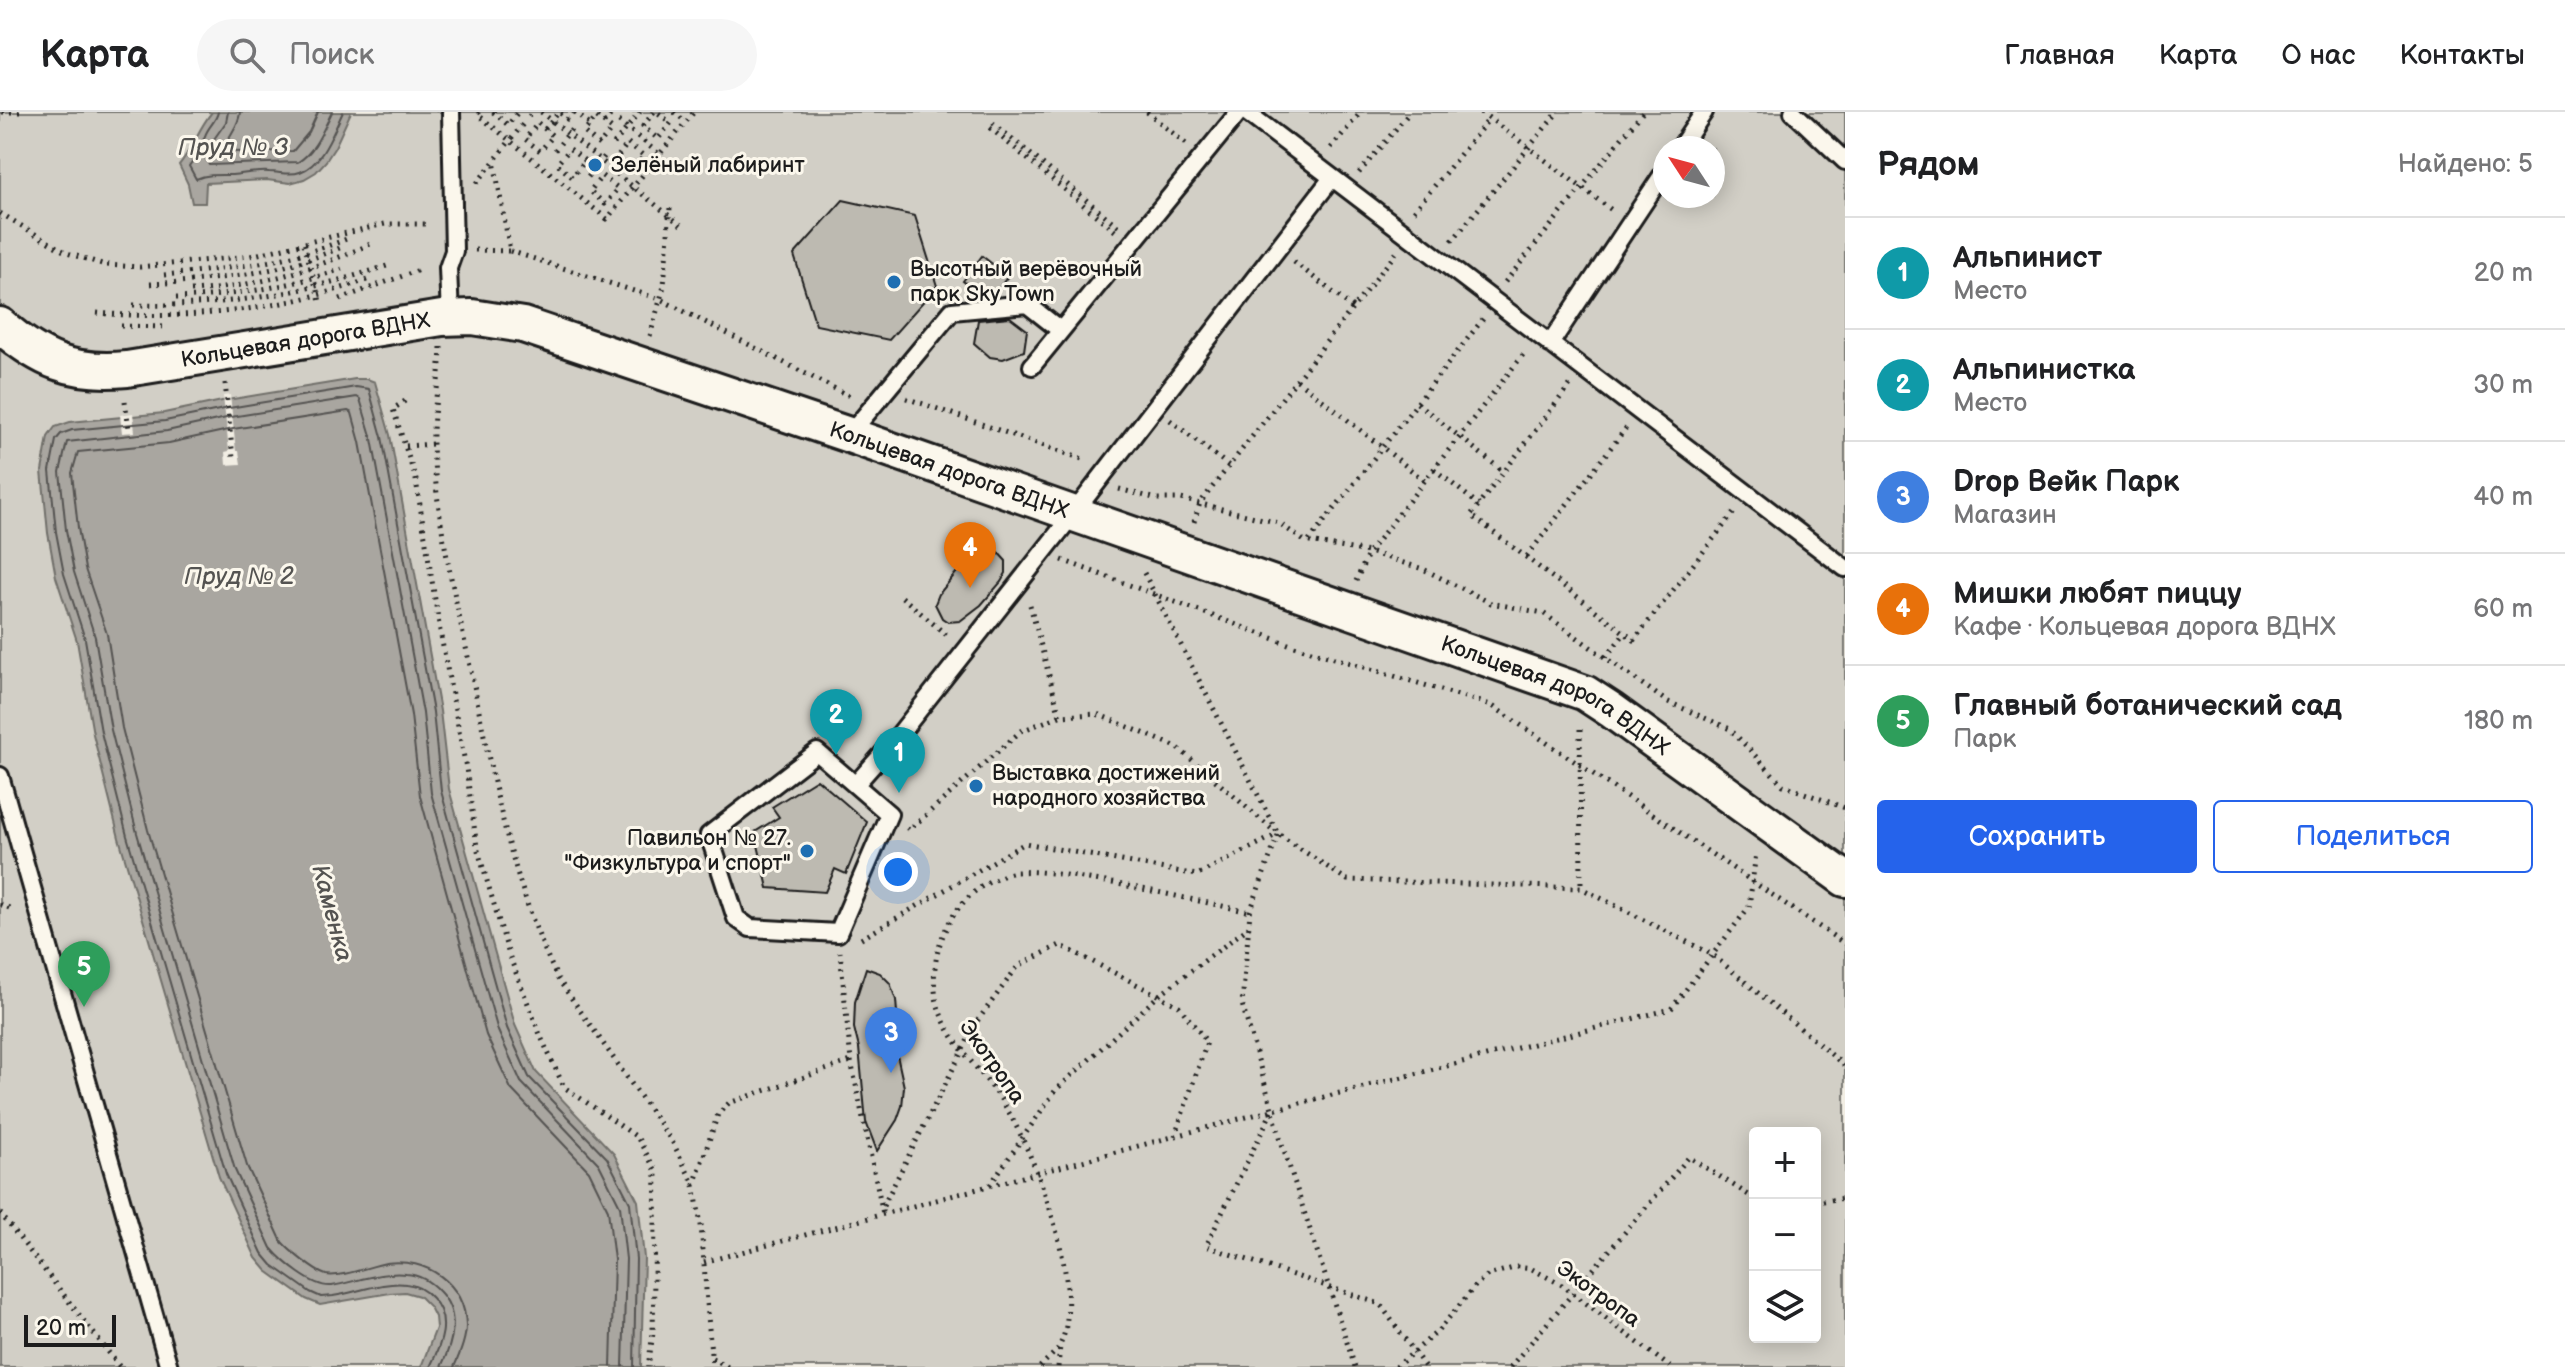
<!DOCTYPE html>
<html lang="ru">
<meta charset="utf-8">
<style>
:root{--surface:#fff;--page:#f6f6f6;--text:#202124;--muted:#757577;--line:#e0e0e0;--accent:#2563eb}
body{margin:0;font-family:"Balsamiq Sans",sans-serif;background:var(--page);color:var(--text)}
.controls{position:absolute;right:24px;bottom:24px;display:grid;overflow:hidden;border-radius:8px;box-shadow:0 4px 20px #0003}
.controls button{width:72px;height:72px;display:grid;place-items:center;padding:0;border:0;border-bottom:2px solid var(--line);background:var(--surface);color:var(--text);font:40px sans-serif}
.compass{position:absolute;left:1653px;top:24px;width:72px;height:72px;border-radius:50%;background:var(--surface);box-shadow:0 4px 20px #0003;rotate:306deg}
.scale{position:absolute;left:24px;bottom:20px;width:92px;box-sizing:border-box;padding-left:8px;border:4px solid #1c1c1c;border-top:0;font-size:22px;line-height:28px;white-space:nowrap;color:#1c1c1c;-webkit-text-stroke:6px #fbf7ec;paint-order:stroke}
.you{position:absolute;left:898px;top:760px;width:28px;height:28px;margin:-20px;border:6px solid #fff;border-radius:50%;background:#1a73e8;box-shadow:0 0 0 12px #1a73e833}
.badge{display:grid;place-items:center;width:52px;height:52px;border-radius:50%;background:var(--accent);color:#fff;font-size:26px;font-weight:700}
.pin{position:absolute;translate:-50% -66px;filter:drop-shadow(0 2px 4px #0008)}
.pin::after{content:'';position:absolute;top:42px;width:28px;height:24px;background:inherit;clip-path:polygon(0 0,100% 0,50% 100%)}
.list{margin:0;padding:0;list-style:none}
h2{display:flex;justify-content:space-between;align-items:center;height:104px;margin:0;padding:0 32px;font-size:34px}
h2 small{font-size:26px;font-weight:400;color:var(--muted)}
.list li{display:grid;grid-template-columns:52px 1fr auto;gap:24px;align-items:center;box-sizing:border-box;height:112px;padding:0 32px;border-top:2px solid var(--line)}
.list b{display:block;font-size:30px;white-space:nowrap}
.list p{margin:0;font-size:26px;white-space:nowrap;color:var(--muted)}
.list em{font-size:26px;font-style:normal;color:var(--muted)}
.actions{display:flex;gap:16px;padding:24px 32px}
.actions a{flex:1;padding:18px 0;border:2px solid var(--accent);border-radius:8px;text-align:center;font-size:28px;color:var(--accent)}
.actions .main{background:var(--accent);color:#fff}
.icon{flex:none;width:44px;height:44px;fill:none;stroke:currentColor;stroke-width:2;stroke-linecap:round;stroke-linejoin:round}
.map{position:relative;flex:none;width:1845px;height:1255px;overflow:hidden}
header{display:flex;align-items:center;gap:48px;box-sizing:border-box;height:112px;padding:0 40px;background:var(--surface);border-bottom:2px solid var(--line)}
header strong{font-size:38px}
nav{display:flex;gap:44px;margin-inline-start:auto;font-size:28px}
.search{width:560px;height:72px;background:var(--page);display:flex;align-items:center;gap:20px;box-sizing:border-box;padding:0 28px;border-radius:44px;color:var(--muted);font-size:30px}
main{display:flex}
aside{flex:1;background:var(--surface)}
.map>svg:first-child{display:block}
.green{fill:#d2cfc6;stroke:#777671;stroke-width:2;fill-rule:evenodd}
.water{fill:#a9a6a0;stroke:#716f6b;stroke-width:2}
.pier{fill:#f2eee4}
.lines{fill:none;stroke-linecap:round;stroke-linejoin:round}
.shore{stroke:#545351;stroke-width:2}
.building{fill:#bdbab1;stroke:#1c1c1c;stroke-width:2}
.lane-casing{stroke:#1c1c1c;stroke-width:22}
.street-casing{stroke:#1c1c1c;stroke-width:40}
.path{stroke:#1c1c1c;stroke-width:5;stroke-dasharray:2 6;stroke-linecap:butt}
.lane{stroke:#fbf7ec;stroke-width:16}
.street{stroke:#fbf7ec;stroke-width:34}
.path-bridge{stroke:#1c1c1c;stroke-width:5;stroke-dasharray:2 6;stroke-linecap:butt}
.poi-dot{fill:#1f6fb2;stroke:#fbf7ec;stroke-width:3}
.labels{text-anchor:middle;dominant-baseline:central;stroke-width:6;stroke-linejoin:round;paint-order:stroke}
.poi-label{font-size:22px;fill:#1c1c1c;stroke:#fbf7ec;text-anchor:start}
.street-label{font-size:22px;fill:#1c1c1c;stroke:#fbf7ec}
.water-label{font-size:24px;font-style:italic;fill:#545351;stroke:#fbf7ec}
</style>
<header>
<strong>Карта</strong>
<div class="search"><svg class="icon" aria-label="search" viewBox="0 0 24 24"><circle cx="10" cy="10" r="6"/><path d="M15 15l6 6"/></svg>Поиск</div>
<nav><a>Главная</a><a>Карта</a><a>О нас</a><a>Контакты</a></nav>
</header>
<main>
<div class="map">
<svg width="1845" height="1255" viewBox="0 0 1845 1255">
<rect width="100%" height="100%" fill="#f2eee4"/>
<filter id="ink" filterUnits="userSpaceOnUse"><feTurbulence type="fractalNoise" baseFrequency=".0125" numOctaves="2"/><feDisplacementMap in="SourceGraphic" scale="16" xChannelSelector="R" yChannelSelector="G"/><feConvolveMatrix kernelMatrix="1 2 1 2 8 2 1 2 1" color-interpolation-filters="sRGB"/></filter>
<g filter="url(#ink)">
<path class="green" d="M 0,0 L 1845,0 L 1845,1255 L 0,1255 ZM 1665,36 L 1713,36 L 1713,84 L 1665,84 ZM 1755,1021 L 1815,1021 L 1815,1225 L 1755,1225 Z"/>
<path class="water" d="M 212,0 L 351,0 L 335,35 L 326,49 L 316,60 L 304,67 L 290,71 L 267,68 L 206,71 L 205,91 L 192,91 L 188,72 L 179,53 C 193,36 198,17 212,0 Z
M 355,267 L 367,267 L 375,270 L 390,323 L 440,599 L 449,677 L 515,913 L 536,960 L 614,1042 L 638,1089 L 644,1146 L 641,1255 L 421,1255 L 436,1216 L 435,1205 L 430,1195 L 419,1184 L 405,1180 L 390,1181 L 320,1193 L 306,1187 L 267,1159 L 256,1146 L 219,1065 L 119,726 L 93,622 L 77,529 L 56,465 L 48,421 L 42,359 L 48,325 L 55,315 L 70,310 L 164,301 L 227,288 Z"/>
<path class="pier" d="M 230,283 L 236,339 L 239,339 L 241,352 L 226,353 L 225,340 L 229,339 L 223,284 Z
M 133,301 L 135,320 L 122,321 L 120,303 Z"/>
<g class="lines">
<path class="shore" d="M 218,0 C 216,10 208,14 205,24 C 199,38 199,40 189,54 L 196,67 C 208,62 219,63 232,63 C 244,62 257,59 269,60 C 280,60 290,64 300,60 C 323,52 333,20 343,0
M 228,0 L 226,10 L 214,27 L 206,47 L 209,53 L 298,50 C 315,40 323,18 332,0
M 240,0 C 239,16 227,23 225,37 L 228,40 L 293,39 L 309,20 L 318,0
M 430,1255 C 441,1233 452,1207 432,1186 C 425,1178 417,1173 406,1172 C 385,1169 354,1181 333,1184 L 321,1185 L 310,1180 L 272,1153 L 262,1141 L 226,1062 L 127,724 L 101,620 L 85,527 L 64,462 L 56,420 L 50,359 L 56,328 L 61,322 L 72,318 L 165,309 L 229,296 L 356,275 L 369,277 L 382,325 L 433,600 L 441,679 L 507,916 L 529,965 L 607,1046 L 630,1091 L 636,1147 L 634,1255
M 441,1255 C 453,1230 461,1201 439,1179 C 430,1169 420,1163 406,1162 C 382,1159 355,1170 332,1174 C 313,1176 283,1150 271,1136 L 235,1058 L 137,721 L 111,618 L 95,525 L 74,460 L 66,418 L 60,360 L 67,330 L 167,319 L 231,305 L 357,285 L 360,287 L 372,327 L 423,601 L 431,681 L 498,919 L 521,970 L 599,1052 L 620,1094 L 626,1147 L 623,1255
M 454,1255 C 460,1242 466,1228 466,1214 C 465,1171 426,1145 386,1151 C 370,1154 341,1166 326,1163 C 315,1160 289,1138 282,1130 L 247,1054 L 148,718 L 122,616 L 107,522 L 85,457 L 78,416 L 72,361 L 78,340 L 169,331 L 233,317 L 348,299 L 352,301 L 360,330 L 411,603 L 420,684 L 486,923 L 511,977 L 589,1059 L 608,1098 L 614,1148 L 611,1255"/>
</g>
<path class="building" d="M 843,88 L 915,104 L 937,174 L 889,228 L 816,213 L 794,143 Z
M 982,144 L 1008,164 L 993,184 L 983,185 L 963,169 Z
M 1010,205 L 1027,218 L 1024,239 L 1003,247 L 990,245 L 974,231 L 978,208 Z
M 985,436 L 996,438 L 1006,449 L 1006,461 L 1001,470 L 981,493 L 960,509 L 948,510 L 942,506 L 935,492 L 939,482 L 973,440 Z
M 817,667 L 867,710 L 846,762 L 835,757 L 825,780 L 768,776 L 755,720 L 779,705 L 772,695 Z
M 866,856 L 880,861 L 890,871 L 896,888 L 898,914 L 895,934 L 904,975 L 902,994 L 897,1008 L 877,1039 L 866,1010 L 859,936 L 854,916 L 855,890 Z"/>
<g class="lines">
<g class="lane-casing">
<path id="lane" d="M 1246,0 L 1845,456
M 1793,0 L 1845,49
M 1680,36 L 1704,0
M 450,205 L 448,156 L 454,139 L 451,0
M 1550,232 L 1665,59
M 1032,254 L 1239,0
M 849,323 L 952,199 L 1027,192 L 1060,218
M 817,640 L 889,702 L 838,821 L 750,816 L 736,806 L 709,723 Z
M 0,664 L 169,1255
M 856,672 L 895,628 L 1059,420 L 1332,66"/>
</g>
<g class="street-casing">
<g id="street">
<path id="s1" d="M 0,213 C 41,249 72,262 127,257 L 442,206 L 472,205 L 523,213 L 849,323 L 1585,581 L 1611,598 L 1845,767"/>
</g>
</g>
<path class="path" d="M 2,0 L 20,0
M 479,0 L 477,2 L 607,107 L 694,0
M 493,0 L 508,13 L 518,0
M 541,0 L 609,55
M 575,0 L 590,13
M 654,0 L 643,14 L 658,27 L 671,11 L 657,0
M 674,0 L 686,10
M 1147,0 L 1186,32
M 1481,0 L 1613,99
M 529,4 L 532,0
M 597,5 L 612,17 L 599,33 L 584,20 Z
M 619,9 L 659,42
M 538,11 L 553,24 L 540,39 L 525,27 Z
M 604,11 L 613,0
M 993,11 L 1119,115
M 990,16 L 1115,119
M 545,17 L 559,0 L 567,7 L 572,0
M 628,31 L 644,44 L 631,59 L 616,47 Z
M 614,32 L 640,0
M 1331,36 L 1361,0
M 570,37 L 585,49 L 572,65 L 557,52 Z
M 555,38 L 575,13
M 1359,61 L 1410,0
M 617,62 L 681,113
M 602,64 L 618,76 L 605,92 L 590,79 Z
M 588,65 L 608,40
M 477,71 L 523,12
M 1414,99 L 1489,7
M 0,101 L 67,141 L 105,153 L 140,155 L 250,144 L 385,112 L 430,112
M 1452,129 L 1558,0
M 304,132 L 321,193
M 475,138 L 510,139 L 494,49
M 510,139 L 662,188 L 853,286
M 1294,150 L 1353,196
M 164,163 C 227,157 290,150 349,126
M 1505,170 L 1643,0
M 150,172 C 217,168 281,161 342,135
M 191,179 C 256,175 316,157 375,130
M 176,186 C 233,184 288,175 342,157
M 340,187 L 419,158
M 133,193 C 229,195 299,182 390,153
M 97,201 C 189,209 280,198 367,168
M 121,214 L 168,215
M 650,224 L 664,174 L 670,96
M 441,235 C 440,268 432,299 433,332 C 436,409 455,483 471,559 C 492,662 511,771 558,867 L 673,1031 L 694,1073 L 701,1113 L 712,1255
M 1297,268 L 1425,369
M 225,271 L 233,346
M 1570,273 L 1471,403 L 1634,528 L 1736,398
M 906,286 L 1085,348
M 125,289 L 129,316
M 405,289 L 393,297 L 416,368 L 440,519 L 466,656 L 477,735 L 509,843 L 541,925 L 564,975 L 637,1025 L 656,1059 L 653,1221 L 648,1255
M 1417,291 L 1504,360
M 1170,308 L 1229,354
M 406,334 L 433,332
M 1434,357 L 1479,393
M 1119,377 L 1157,387 L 1181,387 L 1279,411 L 1304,429 L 1369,440 L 1423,457 L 1491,491 L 1543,501 L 1666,589 L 1730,617 L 1783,673 L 1845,696
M 1194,410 L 1200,391 L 1396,141
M 1309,429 L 1483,207
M 1527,444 L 1626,316
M 1062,448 L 1291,533 L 1491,593 L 1845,832
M 1144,461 L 1278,722 L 1347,768 L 1581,776 L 1713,843 L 1845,954
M 1356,469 L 1369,440 L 1526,239
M 902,485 L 950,526
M 1030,493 L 1060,604
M 1606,545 L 1625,521
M 1580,617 L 1581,776
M 907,716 L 909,718 L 1021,619 L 1060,604 L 1097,602 L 1177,635 L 1274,719
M 1278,723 L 1250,800 L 1242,892 L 1283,1035 L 1355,1255
M 0,792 L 14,798
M 861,827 L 1025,731 L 1197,763 L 1278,722
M 851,949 L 883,1102
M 1272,999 L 1206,1134 L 1380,1192 L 1425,1255
M 694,1073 L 718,1002 L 729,991 L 851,949 L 840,840
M 990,1073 L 1055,979 L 1159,883 L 1249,815
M 1815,1090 L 1845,1086
M 883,1094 L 978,908 L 1018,854 L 1060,833 L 1179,894 L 1207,930 L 1175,1024
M 0,1101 L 120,1255
M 704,1150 L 1273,998 L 1671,897 L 1749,795 L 1756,741
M 712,1246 L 728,1255
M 1058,1255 L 1060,1234
M 1510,1255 L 1689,1045 L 1755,1087"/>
<use href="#lane" class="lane"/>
<use href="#street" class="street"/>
<path class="path-bridge" d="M 1040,1255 C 1046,1248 1056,1241 1060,1233 C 1088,1176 1033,1035 1000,986 C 982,960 956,936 943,907 C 920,859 945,789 994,768 C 1001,765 1009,760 1017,760 C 1043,758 1069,764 1095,768 C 1147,777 1198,789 1250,800
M 1396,1255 L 1438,1219 L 1476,1173 L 1488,1163 L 1517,1155 L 1532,1157 L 1562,1173 L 1670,1255"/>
</g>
</g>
<g class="poi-dot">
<circle cx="595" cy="53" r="8"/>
<circle cx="894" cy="170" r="8"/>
<circle cx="976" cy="674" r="8"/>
<circle cx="807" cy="739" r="8"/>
</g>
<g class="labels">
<g class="poi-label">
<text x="611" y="53">Зелёный лабиринт</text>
<text x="910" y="157">Высотный верёвочный<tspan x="910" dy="25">парк Sky Town</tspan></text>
<text x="992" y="661">Выставка достижений<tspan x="992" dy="25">народного хозяйства</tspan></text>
<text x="791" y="726" text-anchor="end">Павильон № 27.<tspan x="791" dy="25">"Физкультура и спорт"</tspan></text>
</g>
<g class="street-label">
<text stroke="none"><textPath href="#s1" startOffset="320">Кольцевая дорога ВДНХ</textPath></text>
<text stroke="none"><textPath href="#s1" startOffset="990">Кольцевая дорога ВДНХ</textPath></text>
<text stroke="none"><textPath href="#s1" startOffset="1638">Кольцевая дорога ВДНХ</textPath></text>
<text transform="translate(992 950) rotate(55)">Экотропа</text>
<text transform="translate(1598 1182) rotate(36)">Экотропа</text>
</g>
<g class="water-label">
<text x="233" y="35">Пруд № 3</text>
<text x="239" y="464">Пруд № 2</text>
<text transform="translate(332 801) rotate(75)">Каменка</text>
</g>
</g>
</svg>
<div class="controls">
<button>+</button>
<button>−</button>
<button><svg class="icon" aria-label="layers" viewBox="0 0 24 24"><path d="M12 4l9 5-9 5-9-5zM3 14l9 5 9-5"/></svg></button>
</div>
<svg class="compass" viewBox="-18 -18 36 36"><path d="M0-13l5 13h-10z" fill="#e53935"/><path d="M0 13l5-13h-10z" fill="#757577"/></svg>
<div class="scale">20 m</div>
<div class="you"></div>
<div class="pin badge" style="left:899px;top:681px;background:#0f9aa8">1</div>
<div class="pin badge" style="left:836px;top:643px;background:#0f9aa8">2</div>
<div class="pin badge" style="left:891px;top:961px;background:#3f7fe0">3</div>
<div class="pin badge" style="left:970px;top:476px;background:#e8710a">4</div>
<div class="pin badge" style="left:84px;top:895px;background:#2e9e5b">5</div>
</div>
<aside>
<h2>Рядом<small>Найдено: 5</small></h2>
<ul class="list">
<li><span class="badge" style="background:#0f9aa8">1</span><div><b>Альпинист</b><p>Место</p></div><em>20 m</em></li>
<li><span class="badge" style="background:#0f9aa8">2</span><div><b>Альпинистка</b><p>Место</p></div><em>30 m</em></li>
<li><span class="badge" style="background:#3f7fe0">3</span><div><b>Drop Вейк Парк</b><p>Магазин</p></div><em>40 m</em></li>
<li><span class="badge" style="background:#e8710a">4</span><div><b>Мишки любят пиццу</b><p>Кафе · Кольцевая дорога ВДНХ</p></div><em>60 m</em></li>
<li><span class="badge" style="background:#2e9e5b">5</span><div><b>Главный ботанический сад</b><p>Парк</p></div><em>180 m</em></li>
</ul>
<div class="actions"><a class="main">Сохранить</a><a>Поделиться</a></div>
</aside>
</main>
